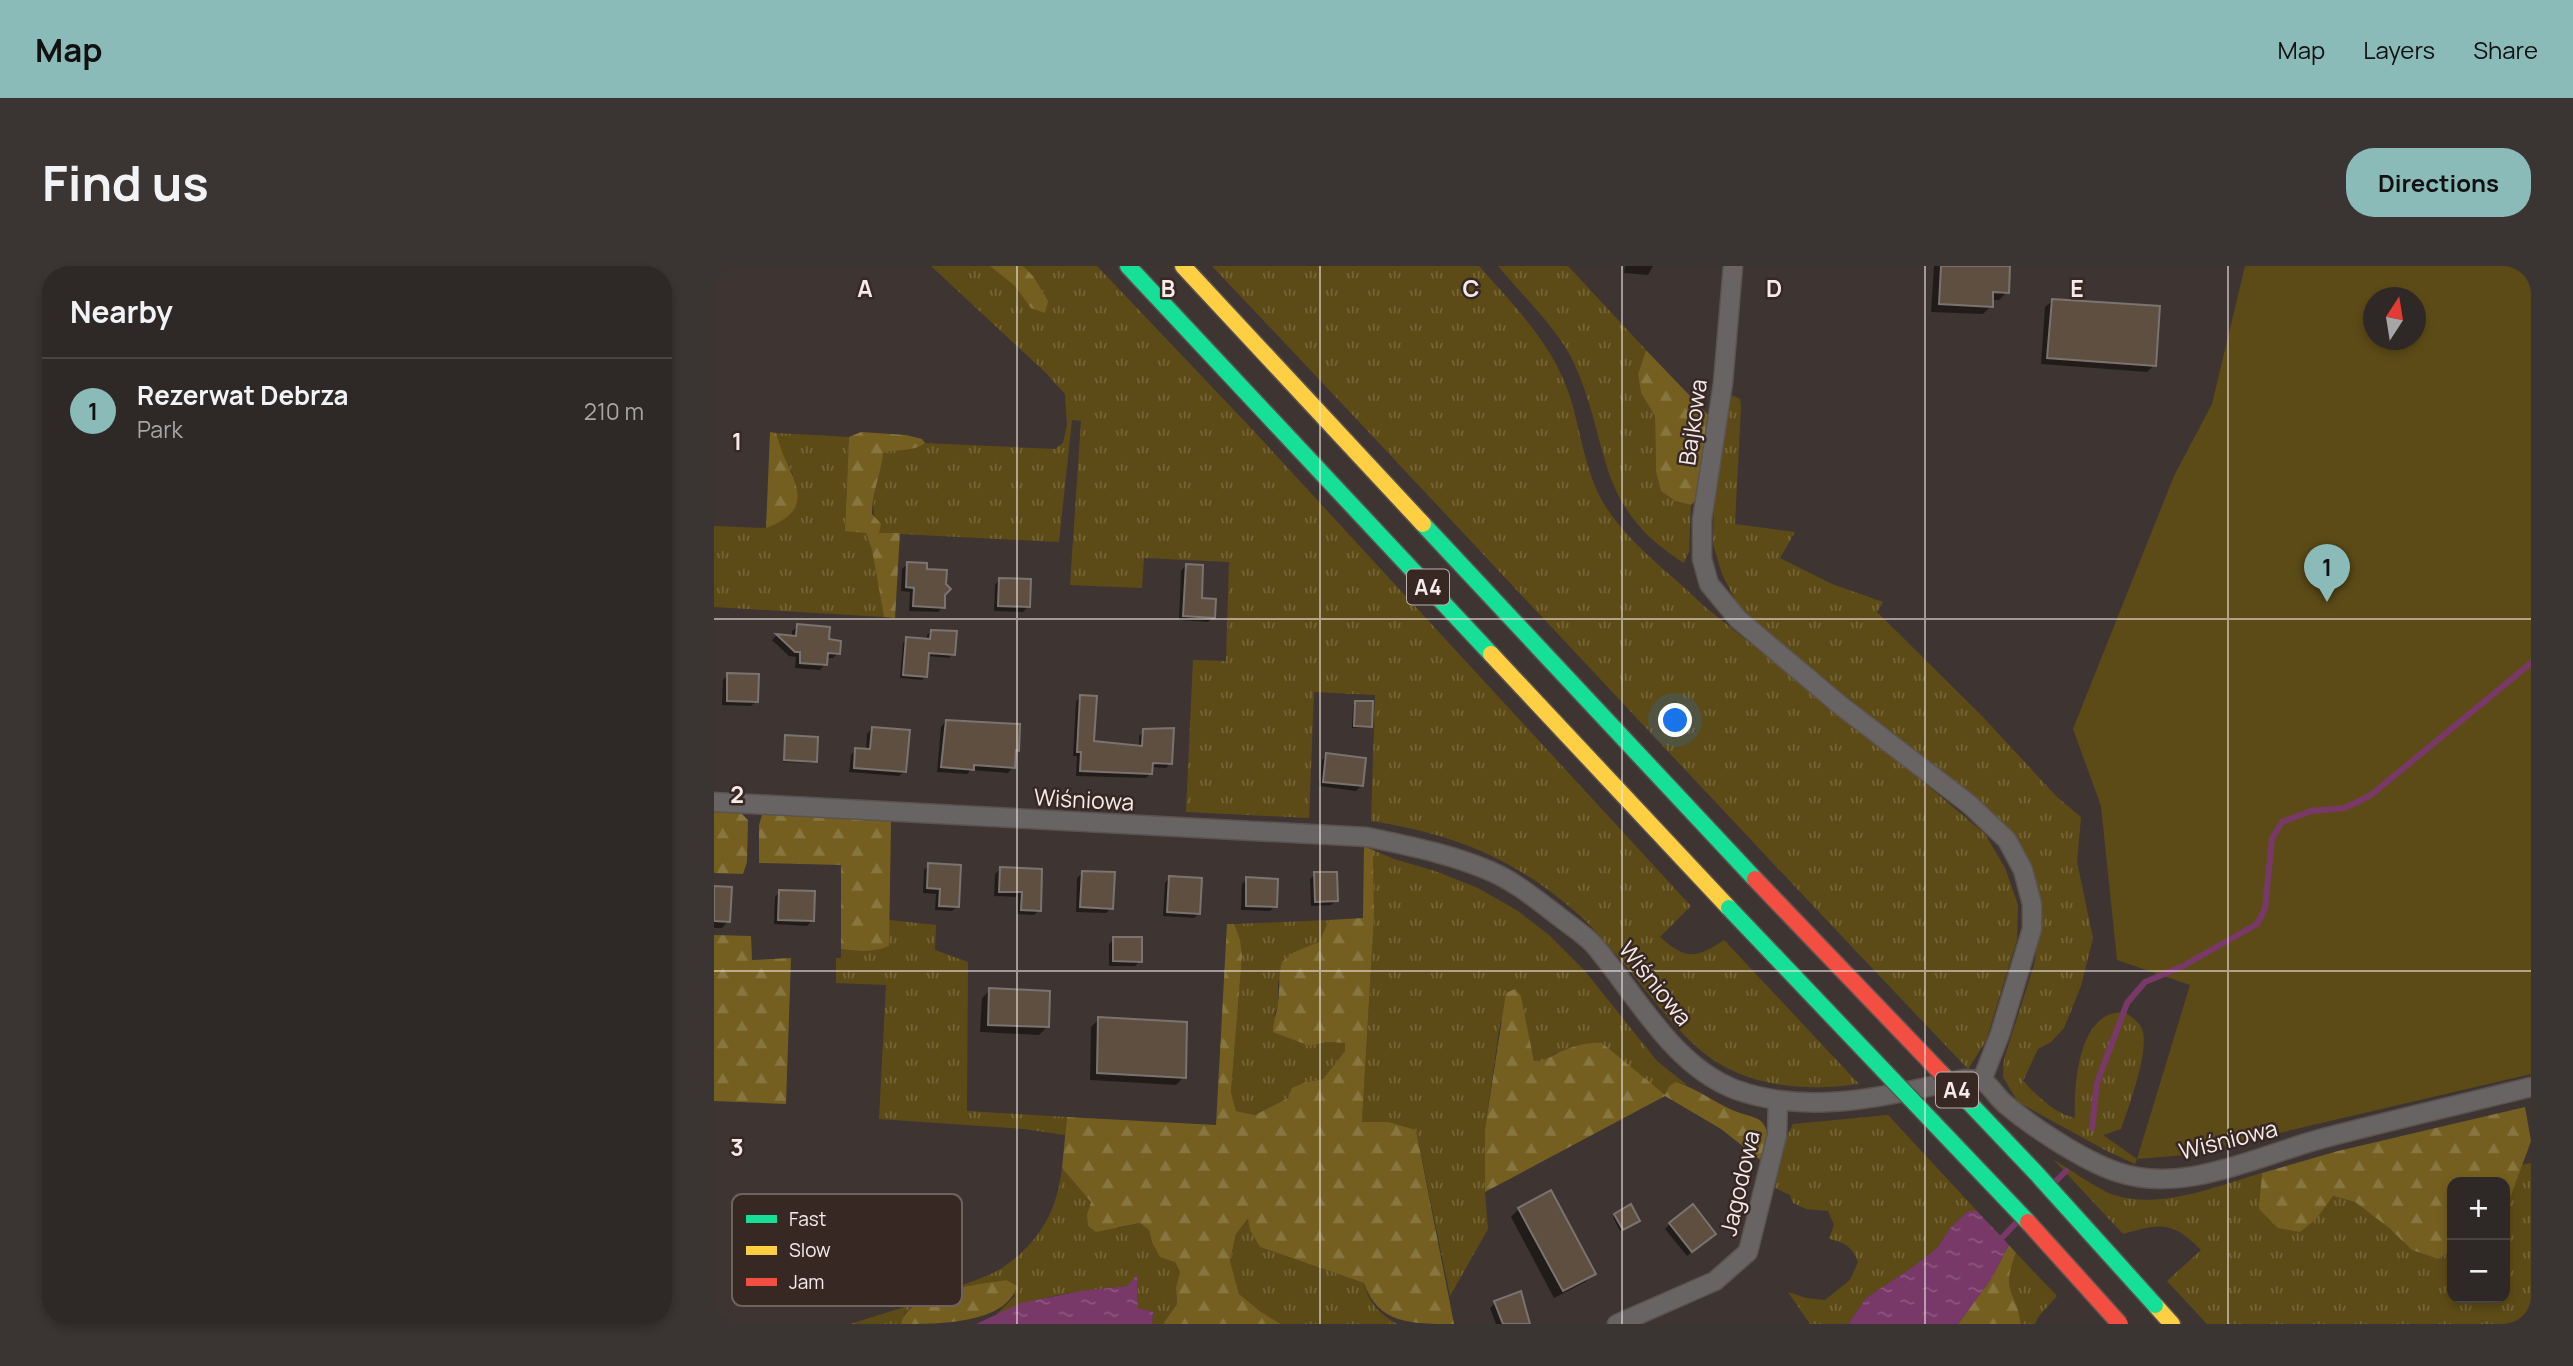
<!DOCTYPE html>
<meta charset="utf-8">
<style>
:root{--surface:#2e2826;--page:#3a3432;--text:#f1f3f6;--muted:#a7a6a7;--line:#494443;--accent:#8bbbb9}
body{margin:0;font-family:Manrope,sans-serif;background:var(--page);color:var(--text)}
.controls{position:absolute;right:21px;bottom:21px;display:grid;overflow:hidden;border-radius:14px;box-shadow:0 4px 10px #0003}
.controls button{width:63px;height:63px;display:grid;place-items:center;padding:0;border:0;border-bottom:2px solid var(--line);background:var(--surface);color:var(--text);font:35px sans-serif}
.compass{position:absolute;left:1649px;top:21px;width:63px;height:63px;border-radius:50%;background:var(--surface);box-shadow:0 4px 10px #0003;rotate:12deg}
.you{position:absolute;left:962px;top:455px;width:24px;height:24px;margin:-18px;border:5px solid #fff;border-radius:50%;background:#1a73e8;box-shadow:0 0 0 10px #1a73e833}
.badge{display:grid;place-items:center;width:46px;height:46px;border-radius:50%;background:var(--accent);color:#111;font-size:23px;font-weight:700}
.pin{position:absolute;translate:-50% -58px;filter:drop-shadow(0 2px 4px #0008)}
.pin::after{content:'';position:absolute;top:37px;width:24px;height:21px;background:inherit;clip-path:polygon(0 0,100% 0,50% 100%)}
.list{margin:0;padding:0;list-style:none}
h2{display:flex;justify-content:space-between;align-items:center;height:91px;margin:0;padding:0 28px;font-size:30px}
h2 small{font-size:23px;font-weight:400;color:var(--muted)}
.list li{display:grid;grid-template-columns:46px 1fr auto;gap:21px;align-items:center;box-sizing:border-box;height:105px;padding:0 28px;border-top:2px solid var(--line)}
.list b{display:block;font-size:26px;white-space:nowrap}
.list p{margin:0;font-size:23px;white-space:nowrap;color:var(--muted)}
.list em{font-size:23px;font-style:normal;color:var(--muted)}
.map{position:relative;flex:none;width:1817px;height:1058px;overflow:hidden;border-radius:28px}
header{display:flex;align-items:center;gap:42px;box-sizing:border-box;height:98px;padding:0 35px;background:var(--accent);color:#111}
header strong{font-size:33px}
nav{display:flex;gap:38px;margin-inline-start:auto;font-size:24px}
.intro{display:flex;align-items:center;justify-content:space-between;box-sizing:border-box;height:168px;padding:0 42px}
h1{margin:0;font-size:49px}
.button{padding:18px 32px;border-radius:28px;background:var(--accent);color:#111;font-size:24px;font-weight:700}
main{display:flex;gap:42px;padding:0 42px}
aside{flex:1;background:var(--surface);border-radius:28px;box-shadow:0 4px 10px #0003}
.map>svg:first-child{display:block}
.grass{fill:url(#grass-tufts)}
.forest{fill:url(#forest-firs)}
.green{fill:#5d4b17;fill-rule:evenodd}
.water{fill:url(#water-ripples)}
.shadow{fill:#0007}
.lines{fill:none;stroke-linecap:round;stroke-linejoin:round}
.stream{stroke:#783968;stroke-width:6}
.building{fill:#5f4f40;stroke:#7a7370;stroke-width:2}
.street-casing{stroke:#5b5350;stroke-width:21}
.fast-casing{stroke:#5b5350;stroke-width:19}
.slow-casing{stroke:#5b5350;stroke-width:19}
.street{stroke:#676463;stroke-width:18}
.fast{stroke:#16e098;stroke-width:16}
.slow{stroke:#ffcf43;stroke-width:16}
.fast-bridge-casing{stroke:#5b5350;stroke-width:19;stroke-linecap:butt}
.jam-bridge-casing{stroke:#5b5350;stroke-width:19;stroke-linecap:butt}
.fast-bridge{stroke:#16e098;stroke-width:16}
.jam-bridge{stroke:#f24e42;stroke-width:16}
.grid{fill:none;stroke:#f6ebe9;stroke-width:2;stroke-opacity:0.55}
.labels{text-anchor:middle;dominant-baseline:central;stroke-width:5;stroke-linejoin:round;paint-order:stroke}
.shield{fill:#372824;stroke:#bdb0ae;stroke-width:2}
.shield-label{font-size:21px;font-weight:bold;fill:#f6ebe9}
.street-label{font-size:23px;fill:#f6ebe9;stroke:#372824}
.key{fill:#372824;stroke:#70625f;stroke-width:2}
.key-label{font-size:19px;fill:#f6ebe9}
.grid-label{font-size:23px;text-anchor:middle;font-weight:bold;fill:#f6ebe9;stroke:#372824;stroke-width:5;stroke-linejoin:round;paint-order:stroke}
</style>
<header>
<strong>Map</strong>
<nav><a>Map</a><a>Layers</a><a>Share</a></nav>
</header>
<div class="intro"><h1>Find us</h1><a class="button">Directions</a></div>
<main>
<aside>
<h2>Nearby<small></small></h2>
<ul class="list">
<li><span class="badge">1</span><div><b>Rezerwat Debrza</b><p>Park</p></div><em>210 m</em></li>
</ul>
</aside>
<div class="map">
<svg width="1817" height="1058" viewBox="0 0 1817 1058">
<defs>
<pattern id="grass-tufts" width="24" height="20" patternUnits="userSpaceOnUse" patternTransform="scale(1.75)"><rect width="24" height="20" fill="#5d4b17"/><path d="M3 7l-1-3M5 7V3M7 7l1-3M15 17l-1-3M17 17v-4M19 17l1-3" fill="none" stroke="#756539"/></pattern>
<pattern id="forest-firs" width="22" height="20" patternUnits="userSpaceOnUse" patternTransform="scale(1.75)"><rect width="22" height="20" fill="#745f20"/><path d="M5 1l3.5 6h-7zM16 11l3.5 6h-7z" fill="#887640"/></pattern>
<pattern id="water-ripples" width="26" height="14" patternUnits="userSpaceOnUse" patternTransform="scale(1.75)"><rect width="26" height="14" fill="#783968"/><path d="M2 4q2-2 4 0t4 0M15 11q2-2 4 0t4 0" fill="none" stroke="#8c567e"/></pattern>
</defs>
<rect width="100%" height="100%" fill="#3e3532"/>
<path class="grass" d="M 217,0 L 383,0 L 537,162 L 977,640 L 946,671 C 972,694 982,693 1010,674 L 1145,818 C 1089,826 1028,821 984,782 C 951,753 926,714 896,682 C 885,670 875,657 863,647 C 799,591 739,568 657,555 L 661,429 L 600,426 L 595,552 L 472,546 L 479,394 L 512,395 L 515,296 L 430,292 L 428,322 L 356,319 L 367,155 L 358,154 L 345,276 L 165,267 C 152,231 166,221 168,187 C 183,183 200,186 211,177 L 341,183 L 349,177 L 353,159 L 351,128 L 332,107 Z
M 498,0 L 765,0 C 800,40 840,79 856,131 C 867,166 871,206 890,238 C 916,280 957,307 991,341 L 1207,514 L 1271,568 L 1291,602 L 1304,639 L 1303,674 L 1272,775 L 1254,803 C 1000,537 751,267 498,0 Z
M 784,0 L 854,0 L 932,84 L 924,108 L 927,127 L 941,150 L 942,206 L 947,225 L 961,235 L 977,239 L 975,285 L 970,297 C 879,240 898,181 860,97 C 845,64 807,28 784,0 Z
M 1020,130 L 1026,133 L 1027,141 L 1021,258 L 1081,266 L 1066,292 L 1118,318 L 1169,336 L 1163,346 L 1269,451 L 1343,531 L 1367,551 L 1363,596 L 1379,672 L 1367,720 L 1350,762 L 1337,776 L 1324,783 L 1309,815 C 1323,830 1341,848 1361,852 C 1360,823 1363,764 1394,749 C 1399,747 1406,746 1411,746 C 1416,750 1424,755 1427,761 C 1438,779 1414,843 1407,863 L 1389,869 L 1423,893 L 1421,898 L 1393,885 L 1304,836 L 1289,811 L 1290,793 L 1320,699 L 1327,652 L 1325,627 L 1315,593 L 1292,560 L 1062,374 L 1025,341 L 1008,308 L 999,278 L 1000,237 L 1015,131 Z
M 62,167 L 135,171 L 131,264 L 152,266 L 158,284 L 170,351 L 0,341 L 0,260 L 52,262 L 79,208 L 69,191 Z
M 659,584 L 680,593 L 721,605 L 764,622 L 804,645 L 835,669 L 871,705 L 943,795 L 973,819 L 962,816 L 955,820 L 951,830 L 888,777 L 840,788 L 829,796 L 820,795 L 807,730 L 786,757 L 771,863 L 771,926 L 774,963 L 736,1030 L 702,864 L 648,856 L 660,650 Z
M 175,654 L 222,659 L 221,684 L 254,696 L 253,845 L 353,851 L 351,869 L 310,863 L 165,853 L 172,719 L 122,717 L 122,692 L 127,692 L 127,683 C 143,685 160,687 175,680 Z
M 615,654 L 605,676 L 580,686 L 564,716 L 564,738 L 560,750 L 596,780 L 615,776 L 631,777 L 631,785 L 609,813 L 592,816 L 574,832 L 541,849 L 522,845 L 517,826 L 528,690 L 520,658 Z
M 1174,849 L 1263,945 L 1254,945 L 1237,961 L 1223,982 L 1200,1000 L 1152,1032 L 1134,1058 L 1096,1058 L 1074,1026 L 1092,1032 L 1111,1034 L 1136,1014 L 1144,996 C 1139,981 1130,976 1115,973 L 1120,959 L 1114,945 L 1092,943 L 1079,937 L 1076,929 L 1061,922 L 1073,870 L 1079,858 Z
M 1340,894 C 1356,903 1386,925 1400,929 C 1448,944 1502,920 1548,907 L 1547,920 L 1610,940 L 1619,930 L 1641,936 L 1675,962 L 1698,984 L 1724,993 L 1738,985 L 1738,1032 L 1791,1032 L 1791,940 L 1795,935 L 1808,899 L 1817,897 L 1817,1058 L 1493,1058 L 1453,1015 L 1487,984 C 1459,955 1446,957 1409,968 Z
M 348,902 L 377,936 L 373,948 L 405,962 L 426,957 L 435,964 L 438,976 L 461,996 L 466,1006 L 462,1021 L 463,1038 L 449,1058 L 438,1058 L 439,1046 L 424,1042 L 423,1010 L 413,1020 C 367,1025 324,1029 282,1049 L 301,1030 L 292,1014 L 232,1025 C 250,1018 272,1012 288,1002 C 325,977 343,946 348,902 Z
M 535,953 L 546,981 L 650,1017 C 655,1038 665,1047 683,1058 L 567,1058 L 547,1046 L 525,1028 L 516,996 L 522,968 Z
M 1302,987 L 1343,1030 L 1325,1050 L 1321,1058 L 1307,1058 C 1302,1022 1286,1028 1302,987 Z
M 200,1038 L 191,1047 L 187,1058 L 136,1058 Z"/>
<path class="forest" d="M 276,0 L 309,0 L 319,10 L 334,35 L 331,47 L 317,42 L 301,20 Z
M 932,84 L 998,153 L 983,233 L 977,239 L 961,235 L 947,225 L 942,206 L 941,150 L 927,127 L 924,108 Z
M 56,166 L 62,167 C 65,175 67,185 71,193 C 87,227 94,246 52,262 Z
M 147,166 L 192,169 L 208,173 L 211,177 C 200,186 183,183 169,187 C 167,208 158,227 158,248 L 167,258 L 165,267 L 186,267 L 181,352 L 170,351 L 158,284 L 152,267 L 131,265 L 135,171 Z
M 0,546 L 27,547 L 34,554 L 33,596 L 29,608 L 0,607 Z
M 59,548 L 177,555 L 175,680 C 160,687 143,685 127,683 L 127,599 L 45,597 L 45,559 L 48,549 Z
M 650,580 L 659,584 L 660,650 L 648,856 L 674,856 L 702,864 L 740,1058 C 697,1058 664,1058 650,1017 L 546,981 L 536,964 L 534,953 L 522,968 L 516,995 L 525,1028 L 547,1046 L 567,1058 L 449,1058 L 463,1038 L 462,1021 L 466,1006 L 461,996 L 446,991 L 438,976 L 435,964 L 426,957 L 382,966 L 374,960 L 373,948 L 377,936 L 348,902 L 353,851 L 502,859 L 513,658 L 520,658 L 526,674 L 528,690 L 517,826 L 522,845 L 541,849 L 574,832 L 578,822 L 592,816 L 609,813 L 631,785 L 631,777 L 614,776 L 596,780 L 559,766 C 559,755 563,747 564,737 C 566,723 564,711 568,696 L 580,686 L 605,676 L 615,654 L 649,652 Z
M 0,669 L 37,670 L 38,694 L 77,692 L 72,838 L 0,835 Z
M 801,723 L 807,730 L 820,795 C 830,796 833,792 842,788 C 856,781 873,776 888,777 L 951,829 L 955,820 L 962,816 C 985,823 1003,839 1026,847 C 1034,850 1046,851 1050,859 C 1057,869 1051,885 1049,896 L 1007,863 L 951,830 L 771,926 L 771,863 L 792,727 Z
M 1811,841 L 1817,875 L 1795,935 L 1791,940 L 1791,916 L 1738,916 L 1738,985 L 1724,993 L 1698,984 L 1675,962 L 1641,936 L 1619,930 L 1602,953 L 1586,966 L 1564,962 L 1545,943 L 1548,907 L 1624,885 Z
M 1295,979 L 1302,987 C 1286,1028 1302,1022 1307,1058 L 1244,1058 L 1277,1013 Z
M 292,1014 L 303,1020 C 292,1058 225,1058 187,1058 C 195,1025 263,1019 292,1014 Z"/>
<path class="green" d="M 1531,0 L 1817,0 L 1817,808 L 1471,889 L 1423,893 L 1476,719 L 1403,694 L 1387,540 L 1359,463 L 1460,210 L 1498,138 ZM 1660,32 L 1702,32 L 1702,74 L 1660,74 Z"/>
<path class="water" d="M 1254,945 L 1263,945 L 1295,979 L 1277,1013 L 1244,1058 L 1134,1058 L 1152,1032 L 1200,1000 L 1223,982 L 1237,961 Z
M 423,1009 L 424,1042 L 439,1046 L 438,1058 L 262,1058 L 307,1037 L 367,1025 L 413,1020 Z"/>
<path class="shadow" d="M 911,0 L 939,0 L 934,9 L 910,7 Z
M 1220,0 L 1294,0 L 1293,26 L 1285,34 L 1277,34 L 1277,40 L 1269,48 L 1217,46 Z
M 1338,35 L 1440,99 L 1433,106 L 1327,98 L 1331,41 Z
M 194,298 L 211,305 L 230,329 L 229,341 L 224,346 L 195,345 L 196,326 L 187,325 L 188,303 Z
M 472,299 L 486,333 L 499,351 L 494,356 L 465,354 L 467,305 Z
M 286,313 L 314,340 L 309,346 L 280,345 L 281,319 Z
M 84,360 L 113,375 L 124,387 L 119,392 L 112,392 L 111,398 L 106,404 L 81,402 L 82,391 L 75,390 L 58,374 L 62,370 L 78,371 L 78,365 Z
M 217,365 L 239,388 L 235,392 L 213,390 L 212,410 L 208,414 L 186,412 L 189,377 L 193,373 L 213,374 L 213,369 Z
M 14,409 L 42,435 L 37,440 L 8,439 L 9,414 Z
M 366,431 L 378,476 L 425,482 L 425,470 L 430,465 L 457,497 L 452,502 L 437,501 L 436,508 L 432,512 L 362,510 L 363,490 L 359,490 L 362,436 Z
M 642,436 L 657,460 L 654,462 L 638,462 L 639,439 Z
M 232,455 L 304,484 L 300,488 L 299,501 L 294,507 L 257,504 L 253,508 L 223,506 L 227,461 Z
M 158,462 L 191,505 L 185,510 L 135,506 L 137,489 L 142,484 L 152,484 L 153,468 Z
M 72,471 L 101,495 L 99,497 L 69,496 Z
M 613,489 L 647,520 L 642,525 L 605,520 L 608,494 Z
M 215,599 L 243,640 L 238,645 L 221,644 L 222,628 L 209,627 L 210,604 Z
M 286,603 L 325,644 L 320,649 L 303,648 L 303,631 L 280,630 L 281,608 Z
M 368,607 L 397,642 L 392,647 L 362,646 L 363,612 Z
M 601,608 L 622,634 L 617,639 L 597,640 L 596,613 Z
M 456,611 L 485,647 L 480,652 L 449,650 L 451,617 Z
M 533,613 L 561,640 L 556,645 L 527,644 L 528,618 Z
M 0,622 L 14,655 L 8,662 L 0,662 Z
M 66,626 L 98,654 L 93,660 L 60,658 L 61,631 Z
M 400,673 L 426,695 L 421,700 L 395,700 L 395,678 Z
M 276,724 L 333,761 L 325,769 L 266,766 L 268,732 Z
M 385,753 L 470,811 L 462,819 L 376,814 L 377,761 Z
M 805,943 L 879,1008 L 871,1016 L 840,1032 L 797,951 Z
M 901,949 L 922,957 L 906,965 L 899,951 Z
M 956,958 L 995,973 L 973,990 L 951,963 Z
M 781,1037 L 814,1058 L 782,1058 L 776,1042 Z"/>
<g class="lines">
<path class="stream" d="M 1378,862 L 1383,817 L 1413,737 L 1431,716 L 1469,700 L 1543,658 L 1551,643 L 1558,572 L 1568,556 L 1597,545 L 1631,542 L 1657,529 L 1817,397
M 1341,916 L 1352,905
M 1283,977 L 1302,957"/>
</g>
<path class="building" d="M 1227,0 L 1296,0 L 1295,27 L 1279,26 L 1279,41 L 1225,38 Z
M 1338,33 L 1446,40 L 1442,100 L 1333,92 Z
M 193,296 L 213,297 L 213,303 L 233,304 L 232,318 L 237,323 L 231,329 L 231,342 L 199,340 L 200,322 L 192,321 Z
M 472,298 L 489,299 L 488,332 L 502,333 L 501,352 L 469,350 Z
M 285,312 L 317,313 L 316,341 L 284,340 Z
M 83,358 L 116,361 L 115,373 L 127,375 L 126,388 L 114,387 L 113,399 L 86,397 L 86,386 L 81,386 L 62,368 L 82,370 Z
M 217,364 L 243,365 L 241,389 L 215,387 L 213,411 L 189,409 L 192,371 L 216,373 Z
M 13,407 L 45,408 L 44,436 L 13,435 Z
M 366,429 L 383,430 L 380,475 L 428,480 L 429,463 L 460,462 L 458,498 L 439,497 L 438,508 L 366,505 L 367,486 L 363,486 Z
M 641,435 L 659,435 L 658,461 L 640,460 Z
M 232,454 L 306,458 L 305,485 L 302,484 L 301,502 L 260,499 L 260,504 L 227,501 Z
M 158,461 L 196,464 L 192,506 L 140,502 L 141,482 L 156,483 Z
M 71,469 L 104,471 L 103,496 L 70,494 Z
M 612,487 L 652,492 L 649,520 L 609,516 Z
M 214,597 L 247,599 L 245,641 L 225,640 L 226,623 L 213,622 Z
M 286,601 L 328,603 L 327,645 L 307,644 L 308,626 L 285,626 Z
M 368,605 L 401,606 L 399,643 L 366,641 Z
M 600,606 L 623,606 L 624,635 L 601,636 Z
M 455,610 L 488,612 L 486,648 L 453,646 Z
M 532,611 L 564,613 L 563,641 L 532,640 Z
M 0,620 L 18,621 L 16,656 L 0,655 Z
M 65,624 L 101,625 L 100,655 L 64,654 Z
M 399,671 L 428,671 L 428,696 L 399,695 Z
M 275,722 L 336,725 L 335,761 L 274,759 Z
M 384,751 L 473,756 L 472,812 L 383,807 Z
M 837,924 L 882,1008 L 849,1025 L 804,942 Z
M 917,938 L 926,955 L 909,964 L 900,948 Z
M 979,938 L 1002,968 L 978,986 L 955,957 Z
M 807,1025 L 816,1058 L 789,1058 L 780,1035 Z"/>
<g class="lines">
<g class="street-casing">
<path id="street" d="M 1019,0 L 1009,117 L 988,254 L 988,293 L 995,318 L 1024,353 L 1126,439 L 1255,538 L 1293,574 L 1309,604 L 1318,638 L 1318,663 L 1286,768 L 1268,814
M 0,536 L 653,571 C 695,580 737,588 776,605 C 800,615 823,634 843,649 C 855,659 870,668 880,679 C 921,727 958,799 1020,823 C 1095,851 1175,829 1250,813 L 1268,814 C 1277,820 1282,830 1290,837 C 1318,861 1368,894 1403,906 C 1471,929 1545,889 1610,872 C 1679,854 1748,838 1817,821
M 903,1058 L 1001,1015 L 1034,986 L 1063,869 L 1064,834"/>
</g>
<g class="fast-casing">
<path id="fast" d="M 414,0 L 777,388
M 709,258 L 1041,613"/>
</g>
<g class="slow-casing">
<path id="slow" d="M 469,0 L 709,258
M 777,388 L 1015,642
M 1441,1039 L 1458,1058"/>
</g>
<use href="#street" class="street"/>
<use href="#fast" class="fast"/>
<use href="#slow" class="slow"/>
<g class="fast-bridge-casing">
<path id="fast-bridge" d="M 1015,642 L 1314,956
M 1228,808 L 1323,908 L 1441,1039"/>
</g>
<g class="jam-bridge-casing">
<path id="jam-bridge" d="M 1041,613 L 1228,808
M 1314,956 L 1406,1058"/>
</g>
<use href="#fast-bridge" class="fast-bridge"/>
<use href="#jam-bridge" class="jam-bridge"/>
</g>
<path class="grid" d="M 303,0 L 303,1058M 606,0 L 606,1058M 908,0 L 908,1058M 1211,0 L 1211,1058M 1514,0 L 1514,1058M 0,353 L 1817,353M 0,705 L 1817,705"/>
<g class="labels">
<g class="shield">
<rect x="693" y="303.5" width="42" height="35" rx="5"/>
<rect x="1222" y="806.5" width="42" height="35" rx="5"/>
</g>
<g class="shield-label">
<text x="714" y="321">A4</text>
<text x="1243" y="824">A4</text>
</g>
<g class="street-label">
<text transform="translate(978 156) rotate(-82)">Bajkowa</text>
<text transform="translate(370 533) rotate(3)">Wiśniowa</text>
<text transform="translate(942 717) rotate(51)">Wiśniowa</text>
<text transform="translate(1514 873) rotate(-14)">Wiśniowa</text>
<text transform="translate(1025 917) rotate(-77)">Jagodowa</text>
</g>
</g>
<rect x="18" y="928" width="230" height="112" rx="10" class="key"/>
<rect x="32" y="949" width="31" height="8" fill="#16e098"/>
<rect x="32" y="980" width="31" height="9" fill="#ffcf43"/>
<rect x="32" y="1012" width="31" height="8" fill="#f24e42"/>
<g class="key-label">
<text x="75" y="960">Fast</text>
<text x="75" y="991">Slow</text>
<text x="75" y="1023">Jam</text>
</g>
<g class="grid-label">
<text x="151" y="31">A</text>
<text x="454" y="31">B</text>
<text x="757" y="31">C</text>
<text x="1060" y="31">D</text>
<text x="1363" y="31">E</text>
<text x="23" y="184">1</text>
<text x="23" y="537">2</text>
<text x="23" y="890">3</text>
</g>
</svg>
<div class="controls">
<button>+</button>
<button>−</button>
</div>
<svg class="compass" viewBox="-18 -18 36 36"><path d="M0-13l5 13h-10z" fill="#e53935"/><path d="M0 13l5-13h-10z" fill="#a7a6a7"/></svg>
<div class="you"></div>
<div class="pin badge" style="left:1613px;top:336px">1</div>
</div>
</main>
